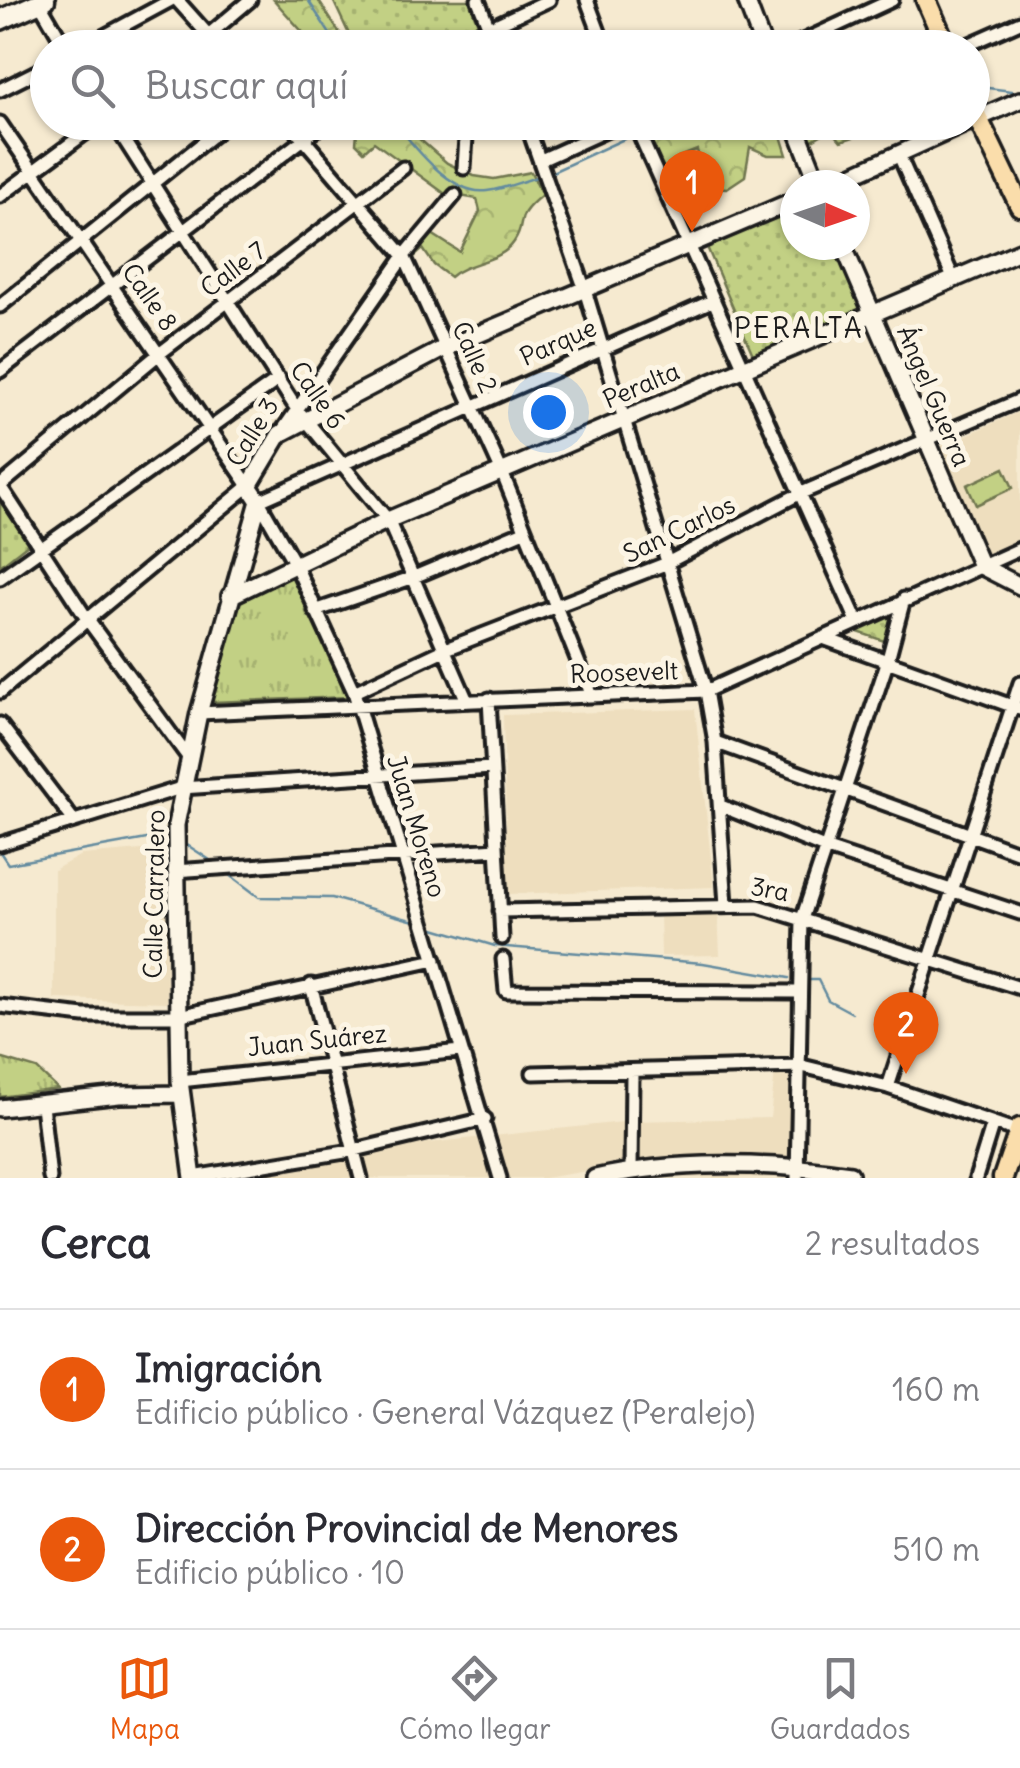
<!DOCTYPE html>
<html lang="es">
<meta charset="utf-8">
<style>
:root{--surface:#fff;--page:#f7f7f7;--text:#2b2b33;--muted:#7c7c81;--line:#e1e1e2;--accent:#ea580c}
body{margin:0;font-family:Delius,sans-serif;background:var(--page);color:var(--text)}
.compass{position:absolute;left:780px;top:170px;width:90px;height:90px;border-radius:50%;background:var(--surface);box-shadow:0 2px 8px #0004;rotate:92deg}
.you{position:absolute;left:548px;top:412px;width:35px;height:35px;margin:-25px;border:8px solid #fff;border-radius:50%;background:#1a73e8;box-shadow:0 0 0 15px #1a73e833}
.badge{display:grid;place-items:center;width:65px;height:65px;border-radius:50%;background:var(--accent);color:#fff;font-size:32px;font-weight:700}
.pin{position:absolute;translate:-50% -82px;filter:drop-shadow(0 2px 5px #0008)}
.pin::after{content:'';position:absolute;top:52px;width:35px;height:30px;background:inherit;clip-path:polygon(0 0,100% 0,50% 100%)}
.list{margin:0;padding:0;list-style:none}
h2{display:flex;justify-content:space-between;align-items:center;height:130px;margin:0;padding:0 40px;font-size:42px}
h2 small{font-size:32px;font-weight:400;color:var(--muted)}
.list li{display:grid;grid-template-columns:65px 1fr auto;gap:30px;align-items:center;box-sizing:border-box;height:160px;padding:0 40px;border-top:2px solid var(--line)}
.list b{display:block;font-size:38px;white-space:nowrap}
.list p{margin:0;font-size:32px;white-space:nowrap;color:var(--muted)}
.list em{font-size:32px;font-style:normal;color:var(--muted)}
.icon{flex:none;width:55px;height:55px;fill:none;stroke:currentColor;stroke-width:2;stroke-linecap:round;stroke-linejoin:round}
.map{position:relative;flex:none;width:1020px;height:1178px;overflow:hidden}
.search{position:absolute;background:var(--surface);box-shadow:0 2px 8px #0004;left:30px;right:30px;top:30px;height:110px;display:flex;align-items:center;gap:25px;box-sizing:border-box;padding:0 35px;border-radius:55px;color:var(--muted);font-size:38px}
.sheet{height:450px;background:var(--surface)}
nav{display:flex;justify-content:space-around;align-items:center;box-sizing:border-box;height:140px;border-top:2px solid var(--line);background:var(--surface);font-size:28px;color:var(--muted)}
nav a{display:grid;justify-items:center;gap:5px}
nav .on{color:var(--accent)}
.map>svg:first-child{display:block}
.built{fill:#eedebe}
.grass{fill:url(#grass-tufts);stroke:#6f7650;stroke-width:2.5}
.forest{fill:url(#forest-crowns);stroke:#6f7650;stroke-width:2.5}
.park{fill:url(#park-dots);stroke:#6f7650;stroke-width:2.5}
.pitch{fill:#c2d084;stroke:#6f7650;stroke-width:2.5}
.lines{fill:none;stroke-linecap:round;stroke-linejoin:round}
.stream{stroke:#648b9f;stroke-width:2.5}
.minor-casing{stroke:#1c1c1c;stroke-width:19}
.tertiary-casing{stroke:#1c1c1c;stroke-width:22}
.secondary-casing{stroke:#1c1c1c;stroke-width:25}
.primary-casing{stroke:#1c1c1c;stroke-width:25}
.minor{stroke:#fcf5e5;stroke-width:11}
.tertiary{stroke:#fcf5e5;stroke-width:15}
.secondary{stroke:#fcf5e5;stroke-width:18}
.primary{stroke:#faddab;stroke-width:18}
.labels{text-anchor:middle;dominant-baseline:central;stroke-width:10;stroke-linejoin:round;paint-order:stroke}
.street-label{font-size:25px;fill:#1c1c1c;stroke:#fcf5e5}
.neighbourhood-label{font-size:28px;letter-spacing:2.5px;fill:#1c1c1c;stroke:#fcf5e5}
</style>
<div class="map">
<svg width="1020" height="1178" viewBox="0 0 1020 1178">
<defs>
<pattern id="grass-tufts" width="24" height="20" patternUnits="userSpaceOnUse" patternTransform="scale(2.5)"><rect width="24" height="20" fill="#c2d084"/><path d="M3 7l-1-3M5 7V3M7 7l1-3M15 17l-1-3M17 17v-4M19 17l1-3" fill="none" stroke="#a6b271"/></pattern>
<pattern id="forest-crowns" width="20" height="18" patternUnits="userSpaceOnUse" patternTransform="scale(2.5)"><rect width="20" height="18" fill="#c2d084"/><path d="M2 6a3 3 0 1 1 6 0M12 15a3 3 0 1 1 6 0" fill="none" stroke="#a6b271"/></pattern>
<pattern id="park-dots" width="8" height="8" patternUnits="userSpaceOnUse" patternTransform="scale(2.5)"><rect width="8" height="8" fill="#c2d084"/><path d="M2 2h.1M6 6h.1" fill="none" stroke="#a6b271" stroke-width="1.8" stroke-linecap="round"/></pattern>
</defs>
<rect width="100%" height="100%" fill="#f6ead0"/>
<filter id="ink" filterUnits="userSpaceOnUse"><feTurbulence type="fractalNoise" baseFrequency=".01" numOctaves="2"/><feDisplacementMap in="SourceGraphic" scale="20" xChannelSelector="R" yChannelSelector="G"/><feConvolveMatrix kernelMatrix="1 2 1 2 8 2 1 2 1" color-interpolation-filters="sRGB"/></filter>
<g filter="url(#ink)">
<path class="built" d="M 1020,411 L 1020,539 L 987,554 L 940,447 Z
M 695,709 L 714,887 L 508,894 L 503,715 Z
M 166,848 L 167,1002 L 54,999 L 54,870 L 81,855 Z
M 718,910 L 720,955 L 661,956 L 660,912 Z
M 776,1062 L 802,1066 L 798,1162 L 631,1164 L 544,1178 L 199,1178 L 197,1168 L 632,1121 L 770,1118 Z
M 797,1166 L 849,1178 L 594,1178 Z"/>
<path class="grass" d="M 293,576 L 350,697 L 211,702 L 238,597 Z
M 0,1058 L 37,1069 L 58,1089 L 0,1097 Z"/>
<path class="forest" d="M 274,0 L 318,0 L 349,47 L 316,47 Z
M 660,122 L 777,123 L 787,155 L 768,155 L 750,147 L 745,176 L 727,188 L 691,186 L 691,181 L 703,175 L 697,150 L 679,157 L 667,169 L 658,168 L 641,127 Z
M 358,123 L 401,123 L 447,163 L 474,176 L 494,179 L 531,172 L 542,195 C 511,220 528,221 514,242 C 500,263 468,261 450,277 L 434,265 L 423,249 L 413,258 L 408,243 L 421,227 L 460,252 L 480,211 L 477,199 L 444,193 L 374,142 L 364,151 L 356,143 Z
M 800,123 L 872,123 L 864,125 L 857,136 L 841,141 L 831,129 L 809,142 Z"/>
<path class="park" d="M 333,0 L 469,0 L 478,24 L 427,47 L 355,47 Z
M 795,208 L 795,245 L 839,245 L 866,309 L 754,357 L 707,247 Z
M 0,496 L 33,540 L 0,566 Z
M 897,613 L 887,642 L 852,630 Z"/>
<path class="pitch" d="M 1004,468 L 1013,488 L 976,505 L 967,485 Z"/>
<g class="lines">
<path class="stream" d="M 308,0 L 339,48
M 972,86 L 1020,92
M 395,122 C 414,147 452,196 487,191 C 504,189 523,181 540,176
M 643,131 L 685,122
M 548,174 L 635,134
M 181,841 L 213,862
M 0,852 L 8,864 L 169,835
M 230,875 L 259,897 L 332,898 L 418,922
M 431,927 L 495,946 L 703,963 L 789,978
M 805,980 L 818,980 L 828,1000 L 852,1013"/>
<g class="minor-casing">
<path id="minor" d="M 177,0 L 220,48
M 478,0 L 497,48
M 587,0 L 605,48
M 39,2 L 66,48
M 82,48 L 171,0
M 193,48 L 250,0
M 446,48 L 549,0
M 483,48 L 489,27
M 788,48 L 892,0
M 961,48 L 1020,22
M 0,90 L 48,66
M 113,122 L 296,408 L 388,520 L 467,701
M 289,122 L 404,256 L 502,472 L 592,696
M 526,122 L 585,290 L 706,691 L 715,742 L 726,905
M 634,122 L 857,621
M 0,123 L 249,486 L 0,692
M 898,153 L 954,280
M 541,160 L 625,122
M 464,168 L 467,122
M 0,196 L 100,122
M 0,306 L 229,122
M 0,371 L 326,122
M 280,434 L 404,256 L 455,195
M 0,486 L 159,354 L 403,168
M 0,486 L 87,619 L 188,757
M 0,578 L 279,379
M 315,611 L 414,577 L 524,531
M 826,639 L 1020,709
M 354,692 L 446,649 L 665,564 L 799,494 L 1020,400
M 489,699 L 502,938
M 199,713 L 706,691 L 1020,549
M 0,724 L 74,821
M 715,742 L 1020,853
M 721,806 L 827,849 L 1020,913
M 0,844 L 181,788 L 492,768
M 174,871 L 497,849
M 500,911 L 758,906 L 1020,988
M 503,959 L 506,991 L 797,992
M 311,985 L 361,1178
M 0,1006 L 84,1016 L 178,1016 L 435,960
M 533,1073 L 802,1066 L 888,1087 L 1020,1132
M 180,1081 L 460,1051
M 888,1087 L 1020,683
M 42,1105 L 50,1178
M 631,1170 L 632,1073
M 193,1177 L 351,1151 L 485,1119
M 500,1178 L 354,692 L 295,564 L 259,501 L 712,301
M 797,1178 L 802,919 L 887,663 L 904,599
M 976,1178 L 993,1123"/>
</g>
<g class="tertiary-casing">
<path id="tertiary" d="M 746,0 L 764,48
M 972,121 L 1020,100
M 794,122 L 819,185
M 830,185 L 969,122
M 843,245 L 981,566 L 1020,586
M 230,596 L 388,520 L 1020,251
M 0,1108 L 119,1095 L 181,1094
M 193,1178 L 180,1081 L 176,825 L 199,713 L 259,501 L 249,486 L 280,434 L 441,350 L 795,200
M 595,1178 C 675,1160 769,1162 850,1174 L 849,1178"/>
</g>
<g class="secondary-casing">
<path id="secondary" d="M 0,20 L 45,0"/>
</g>
<g class="primary-casing">
<path id="primary" d="M 926,0 L 947,48
M 972,106 L 1020,206
M 1003,1178 L 1020,1128"/>
</g>
<use href="#minor" class="minor"/>
<use href="#tertiary" class="tertiary"/>
<use href="#secondary" class="secondary"/>
<use href="#primary" class="primary"/>
</g>
</g>
<g class="labels">
<g class="street-label">
<text transform="translate(233 269) rotate(-37)">Calle 7</text>
<text transform="translate(150 297) rotate(55)">Calle 8</text>
<text transform="translate(558 342) rotate(-24)">Parque</text>
<text transform="translate(475 357) rotate(66)">Calle 2</text>
<text transform="translate(641 385) rotate(-23)">Peralta</text>
<text transform="translate(318 395) rotate(55)">Calle 6</text>
<text transform="translate(934 396) rotate(67)">Ángel Guerra</text>
<text transform="translate(252 432) rotate(-58)">Calle 3</text>
<text transform="translate(679 529) rotate(-26)">San Carlos</text>
<text transform="translate(624 672) rotate(-2)">Roosevelt</text>
<text transform="translate(417 826) rotate(73)">Juan Moreno</text>
<text transform="translate(770 889) rotate(11)">3ra</text>
<text transform="translate(154 894) rotate(-89)">Calle Carralero</text>
<text transform="translate(317 1040) rotate(-6)">Juan Suárez</text>
</g>
<g class="neighbourhood-label">
<text x="799" y="328">PERALTA</text>
</g>
</g>
</svg>
<svg class="compass" viewBox="-18 -18 36 36"><path d="M0-13l5 13h-10z" fill="#e53935"/><path d="M0 13l5-13h-10z" fill="#7c7c81"/></svg>
<div class="you"></div>
<div class="pin badge" style="left:692px;top:232px">1</div>
<div class="pin badge" style="left:906px;top:1074px">2</div>
<div class="search"><svg class="icon" aria-label="search" viewBox="0 0 24 24"><circle cx="10" cy="10" r="6"/><path d="M15 15l6 6"/></svg>Buscar aquí</div>
</div>
<section class="sheet">
<h2>Cerca<small>2 resultados</small></h2>
<ul class="list">
<li><span class="badge">1</span><div><b>Imigración</b><p>Edificio público · General Vázquez (Peralejo)</p></div><em>160 m</em></li>
<li><span class="badge">2</span><div><b>Dirección Provincial de Menores</b><p>Edificio público · 10</p></div><em>510 m</em></li>
</ul>
</section>
<nav>
<a class="on"><svg class="icon" aria-label="map" viewBox="0 0 24 24"><path d="M3 6l6-2 6 2 6-2v14l-6 2-6-2-6 2zM9 4v14M15 6v14"/></svg>Mapa</a>
<a><svg class="icon" aria-label="directions" viewBox="0 0 24 24"><path d="M12 3l9 9-9 9-9-9zM9 14v-3h6M13 9l2 2-2 2"/></svg>Cómo llegar</a>
<a><svg class="icon" aria-label="saved" viewBox="0 0 24 24"><path d="M7 4h10v16l-5-4-5 4z"/></svg>Guardados</a>
</nav>
